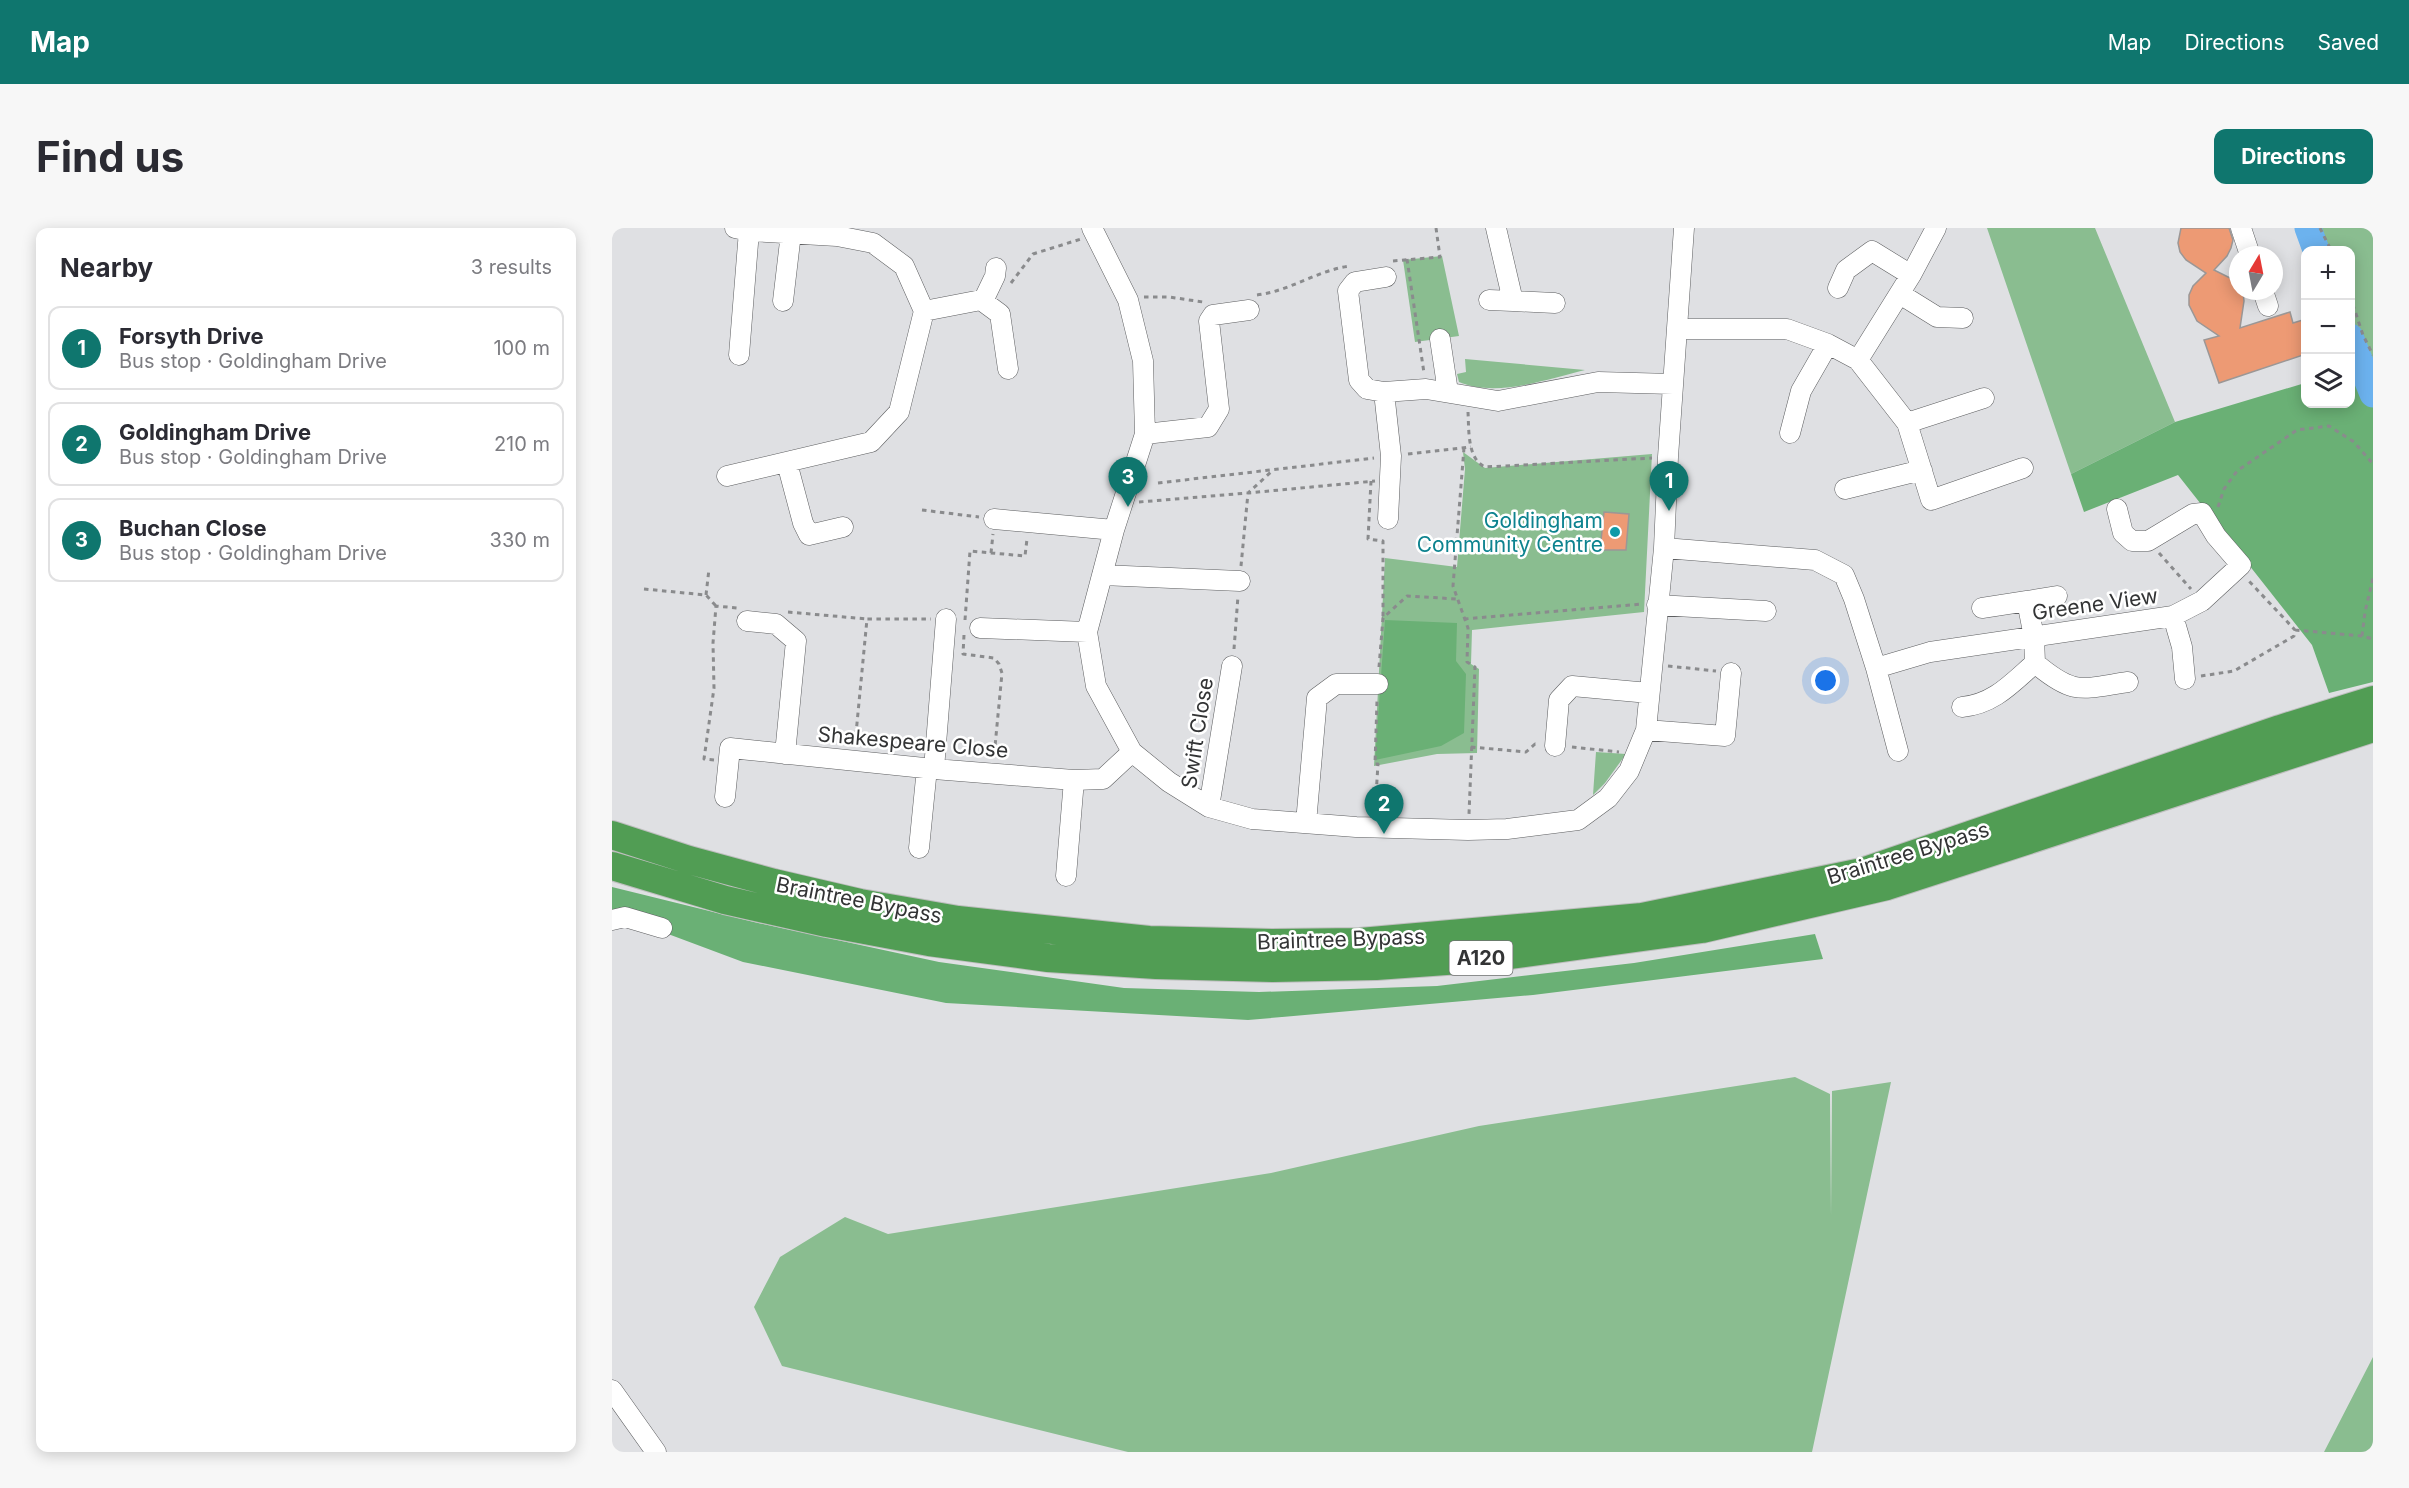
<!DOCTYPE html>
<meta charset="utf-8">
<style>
:root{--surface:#fff;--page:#f7f7f7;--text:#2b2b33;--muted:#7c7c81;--line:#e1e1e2;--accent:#0f766e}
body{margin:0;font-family:Inter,sans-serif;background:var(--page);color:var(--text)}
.controls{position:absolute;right:18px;top:18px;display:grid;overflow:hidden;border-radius:12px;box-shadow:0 3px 15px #0003}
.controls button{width:54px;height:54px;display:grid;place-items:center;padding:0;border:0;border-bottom:2px solid var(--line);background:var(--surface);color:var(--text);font:30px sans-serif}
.compass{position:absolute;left:1617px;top:18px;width:54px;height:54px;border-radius:50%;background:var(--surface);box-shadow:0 3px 15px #0003;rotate:10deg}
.you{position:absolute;left:1214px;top:453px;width:21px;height:21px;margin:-15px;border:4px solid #fff;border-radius:50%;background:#1a73e8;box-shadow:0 0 0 9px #1a73e833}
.badge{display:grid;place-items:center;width:39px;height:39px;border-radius:50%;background:var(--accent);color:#fff;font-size:20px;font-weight:700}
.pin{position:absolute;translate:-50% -50px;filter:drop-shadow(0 2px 3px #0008)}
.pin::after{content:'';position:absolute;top:32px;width:21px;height:18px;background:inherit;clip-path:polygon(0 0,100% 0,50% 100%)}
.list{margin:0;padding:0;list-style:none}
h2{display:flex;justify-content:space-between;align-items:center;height:78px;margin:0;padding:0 24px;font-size:26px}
h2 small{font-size:20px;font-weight:400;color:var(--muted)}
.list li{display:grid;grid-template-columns:39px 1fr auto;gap:18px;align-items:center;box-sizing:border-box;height:84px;margin:0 12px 12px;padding:0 12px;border:2px solid var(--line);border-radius:12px}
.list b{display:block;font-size:22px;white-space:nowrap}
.list p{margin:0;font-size:20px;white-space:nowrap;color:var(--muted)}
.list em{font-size:20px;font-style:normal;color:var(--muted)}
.icon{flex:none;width:33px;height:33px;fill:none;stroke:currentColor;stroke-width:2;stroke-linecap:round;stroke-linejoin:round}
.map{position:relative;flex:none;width:1761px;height:1224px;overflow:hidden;border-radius:12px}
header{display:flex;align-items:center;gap:36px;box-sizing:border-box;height:84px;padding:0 30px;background:var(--accent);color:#fff}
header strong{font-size:28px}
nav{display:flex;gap:33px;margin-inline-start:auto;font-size:21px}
.intro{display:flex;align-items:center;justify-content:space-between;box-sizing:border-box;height:144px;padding:0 36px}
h1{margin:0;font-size:42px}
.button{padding:15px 27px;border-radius:12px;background:var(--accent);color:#fff;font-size:21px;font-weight:700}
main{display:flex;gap:36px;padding:0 36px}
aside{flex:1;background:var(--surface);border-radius:12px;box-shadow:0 3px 15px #0003}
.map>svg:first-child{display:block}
.green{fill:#8abd90}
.forest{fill:#6ab075}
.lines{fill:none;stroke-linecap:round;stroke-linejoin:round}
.river{stroke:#6cb2ee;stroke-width:27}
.building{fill:#ed9a74;stroke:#9b9796;stroke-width:1.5}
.minor-casing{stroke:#5d5e60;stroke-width:21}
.highway-casing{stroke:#bebebe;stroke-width:30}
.path{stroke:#8a8b8d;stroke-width:3;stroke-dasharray:4.5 4.5;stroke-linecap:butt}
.minor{stroke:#fff;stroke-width:20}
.highway{stroke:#519d54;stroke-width:28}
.culture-dot{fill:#0f9aa8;stroke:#fff;stroke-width:2}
.labels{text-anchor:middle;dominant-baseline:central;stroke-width:5;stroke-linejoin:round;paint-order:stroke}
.shield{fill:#fff;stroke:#707172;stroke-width:1.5}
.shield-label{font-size:20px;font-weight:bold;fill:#333435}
.culture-label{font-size:21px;fill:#0d838f;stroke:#fff;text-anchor:end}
.street-label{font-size:21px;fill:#333435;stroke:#fff}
</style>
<header>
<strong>Map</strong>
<nav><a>Map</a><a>Directions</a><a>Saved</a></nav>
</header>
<div class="intro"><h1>Find us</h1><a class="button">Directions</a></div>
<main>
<aside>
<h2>Nearby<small>3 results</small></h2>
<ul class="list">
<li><span class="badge">1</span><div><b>Forsyth Drive</b><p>Bus stop · Goldingham Drive</p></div><em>100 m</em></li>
<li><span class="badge">2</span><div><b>Goldingham Drive</b><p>Bus stop · Goldingham Drive</p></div><em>210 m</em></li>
<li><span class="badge">3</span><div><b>Buchan Close</b><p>Bus stop · Goldingham Drive</p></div><em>330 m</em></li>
</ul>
</aside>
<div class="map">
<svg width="1761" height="1224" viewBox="0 0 1761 1224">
<rect width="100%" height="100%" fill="#dfe0e3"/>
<path class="green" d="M 1375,0 L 1483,0 L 1563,194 L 1459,246 Z
M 1701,0 L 1761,0 L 1761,142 L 1739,92 L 1738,22 L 1710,22 Z
M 830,28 L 847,108 L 803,114 L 791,32 Z
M 853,131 L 973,142 C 935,151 885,170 847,154 L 845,146 L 854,144 Z
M 851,224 L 873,240 L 1040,226 L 1032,384 L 860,402 L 859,436 L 867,441 L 865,525 L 825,526 L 762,538 L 773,330 L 845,339 L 853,241 Z
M 984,524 L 1014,526 L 993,555 L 981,567 Z
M 1183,849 L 1218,866 L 1219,988 L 1220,863 L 1279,854 L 1200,1224 L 516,1224 L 170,1138 L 142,1079 L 168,1029 L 233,989 L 276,1006 L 659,945 L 867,898 Z
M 1761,1129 L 1761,1224 L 1712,1224 Z"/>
<path class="forest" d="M 1739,147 L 1761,156 L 1761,454 L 1717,465 L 1700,417 L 1566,247 L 1472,284 L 1459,246 L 1563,194 L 1693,155 L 1694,176 L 1738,176 Z
M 773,392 L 845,395 L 844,433 L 854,446 L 852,505 L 829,518 L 763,532 Z
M 0,659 L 146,695 L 327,734 L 512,760 L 647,764 L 825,758 L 1022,735 L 1203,706 L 1211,731 L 921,767 L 636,792 L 334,775 L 131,734 L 24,694 L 0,691 Z"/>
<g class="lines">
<path class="river" d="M 1696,0 L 1704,22
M 1738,109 L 1761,166"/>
</g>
<path class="building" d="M 1569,0 L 1617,0 L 1621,12 L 1619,20 L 1615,28 L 1602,42 L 1620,51 L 1626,56 L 1626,63 L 1631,64 L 1632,73 L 1628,100 L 1678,84 L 1681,95 L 1694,91 L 1694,126 L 1607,155 L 1592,112 L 1607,108 L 1585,93 L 1577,77 L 1577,67 L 1581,58 L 1594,45 L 1574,32 L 1568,24 L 1566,15 Z
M 992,284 L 1017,286 L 1014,322 L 988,322 Z"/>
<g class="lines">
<g class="minor-casing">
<path id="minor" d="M 480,0 L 516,72 L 531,133 L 533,206 L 502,302 L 475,404 L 484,458 L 520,524 L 557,554 L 597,579 L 640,591 L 744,599 L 856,602 L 895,601 L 966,592 L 996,570 L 1017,543 L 1034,502 L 1052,320 L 1056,229 L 1072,0
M 884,0 L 901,73 L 943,75
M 1629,0 L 1638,27
M 774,49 L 743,54 L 736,63 L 747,152 L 755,161 L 772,164 L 814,161 L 886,173 L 986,154 L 1061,156
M 1226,60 L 1234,42 L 1260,23 L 1299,47
M 1651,63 L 1656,78
M 1288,66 L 1325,89 L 1351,90
M 877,72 L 901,73
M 171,73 L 179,5
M 371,73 L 383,48 L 384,40
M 312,83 L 369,72 L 388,86 L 396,141
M 1066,101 L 1175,101 L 1216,116 L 1246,132 L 1295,195 L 1319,272 L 1411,240
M 828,111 L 836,164
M 127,127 L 137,3
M 1246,132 L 1299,47 L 1324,0
M 772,164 L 779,228 L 776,291
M 1295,195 L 1372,170
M 1178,205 L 1189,163 L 1216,116
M 533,206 L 596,199 L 607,181 L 597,93 L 601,87 L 637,82
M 175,235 L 191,295 L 197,307 L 231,299
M 115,248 L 259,214 L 287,184 L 312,83 L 292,38 L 261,15 L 225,8 L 137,3 L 123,0
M 1233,261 L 1310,242
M 382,291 L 502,302
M 1052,320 L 1203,332 L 1232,347 L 1242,371 L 1264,440 L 1286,523
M 490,347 L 628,353
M 1415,373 L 1445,368
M 1045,377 L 1154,383
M 1370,380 L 1415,373 L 1422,409 L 1423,435 C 1462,468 1469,461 1516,454
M 1561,388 L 1570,419 L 1573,451
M 135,393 L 164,396 L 184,413 L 173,526
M 368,400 L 475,404
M 1264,440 L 1318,424 L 1561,388 L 1590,373 L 1629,337 L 1604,308 L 1590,285 L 1581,286 L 1536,313 L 1520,313 L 1511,305 L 1505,281
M 1350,479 C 1382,476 1400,455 1423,435
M 1034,502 L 1113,508 L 1119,445
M 943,518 L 947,472 L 960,458 L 1037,465
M 322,541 L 334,391
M 113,569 L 118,520 L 322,541 L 462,552 L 491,551 L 520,524
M 597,579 L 620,438
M 694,595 L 705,470 L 724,456 L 766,456
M 307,620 L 315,540
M 454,648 L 462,552
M 0,692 L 13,689 L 50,700
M 0,1162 L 44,1224"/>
</g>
<g class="highway-casing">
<path id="highway" d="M 0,607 L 77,632 L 162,655 L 248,675 L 346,692 L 537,712 L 660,715 L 748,714 L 1030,689 L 1250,644 L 1668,501 L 1761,472
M 0,638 L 113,672 L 215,695 L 317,714 L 436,730 L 544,737 L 661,740 L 764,738 L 876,730 L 1090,701 L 1275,658 L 1761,500"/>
</g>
<path class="path" d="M 1708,0 L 1719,22
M 795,31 L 812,145
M 781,33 L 828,29 L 824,0
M 399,55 L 421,26 L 469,11
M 645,67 C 678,63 706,42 738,38
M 1738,68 L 1751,107 L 1761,127
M 532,69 L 557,69 L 591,74
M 856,184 C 857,201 855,231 873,239 L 1040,230
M 852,220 L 841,358 L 856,400 L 855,434 L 863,439 L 857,586
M 796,226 L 859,219
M 759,253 L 756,311 L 771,313 L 771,390
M 546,255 L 762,230
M 527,274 L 636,265 L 659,244
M 1606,279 L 1612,261 L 1625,243 L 1685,202 L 1717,198 L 1742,214 L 1761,236
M 310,282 L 367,289
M 379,325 L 381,306
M 1547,325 L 1579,361
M 629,338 L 636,265 L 763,253
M 32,361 L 94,367 L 104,378
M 94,367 L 97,341
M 176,384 L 255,391
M 852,391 L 1030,376
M 353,392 L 358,323 L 413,328 L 415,311
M 1683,402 L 1750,408 L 1761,411
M 352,407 L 351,426 L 382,430 L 387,436 L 390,445 L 382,529
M 1750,408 L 1753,384 L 1761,350
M 622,421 L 626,368
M 1056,438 L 1104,443
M 767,439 L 771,390 L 795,368 L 845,371
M 1589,448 L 1622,443 L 1682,408 L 1683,402 L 1635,351
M 243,516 L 255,391 L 319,391
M 859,519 L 914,524 L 923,516 L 926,517
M 960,519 L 1007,524
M 102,532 L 92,531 L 102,460 L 101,415 L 104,378 L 125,380
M 763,583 L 766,536 L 763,536 L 765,473"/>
<use href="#minor" class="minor"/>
<use href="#highway" class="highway"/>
</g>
<circle class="culture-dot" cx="1003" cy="304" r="6"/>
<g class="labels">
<rect class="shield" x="837.5" y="713" width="63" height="34" rx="4.5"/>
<g class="shield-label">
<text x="869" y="730">A120</text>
</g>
<g class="culture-label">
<text x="991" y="292">Goldingham<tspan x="991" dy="24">Community Centre</tspan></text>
</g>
<g class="street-label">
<text transform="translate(1483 376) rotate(-8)">Greene View</text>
<text transform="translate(585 505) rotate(-81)">Swift Close</text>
<text transform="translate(301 514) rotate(5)">Shakespeare Close</text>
<text transform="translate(1296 625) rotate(-17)">Braintree Bypass</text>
<text transform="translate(247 672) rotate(11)">Braintree Bypass</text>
<text transform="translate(729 711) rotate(-2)">Braintree Bypass</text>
</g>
</g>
</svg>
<div class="controls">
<button>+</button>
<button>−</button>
<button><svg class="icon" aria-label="layers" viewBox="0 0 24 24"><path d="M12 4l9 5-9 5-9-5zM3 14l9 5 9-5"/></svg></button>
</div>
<svg class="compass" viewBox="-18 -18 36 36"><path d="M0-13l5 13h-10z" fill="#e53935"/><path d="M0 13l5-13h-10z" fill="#7c7c81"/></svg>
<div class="you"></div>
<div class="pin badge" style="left:1057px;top:283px">1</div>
<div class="pin badge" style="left:772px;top:606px">2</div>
<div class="pin badge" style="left:516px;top:279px">3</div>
</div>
</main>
